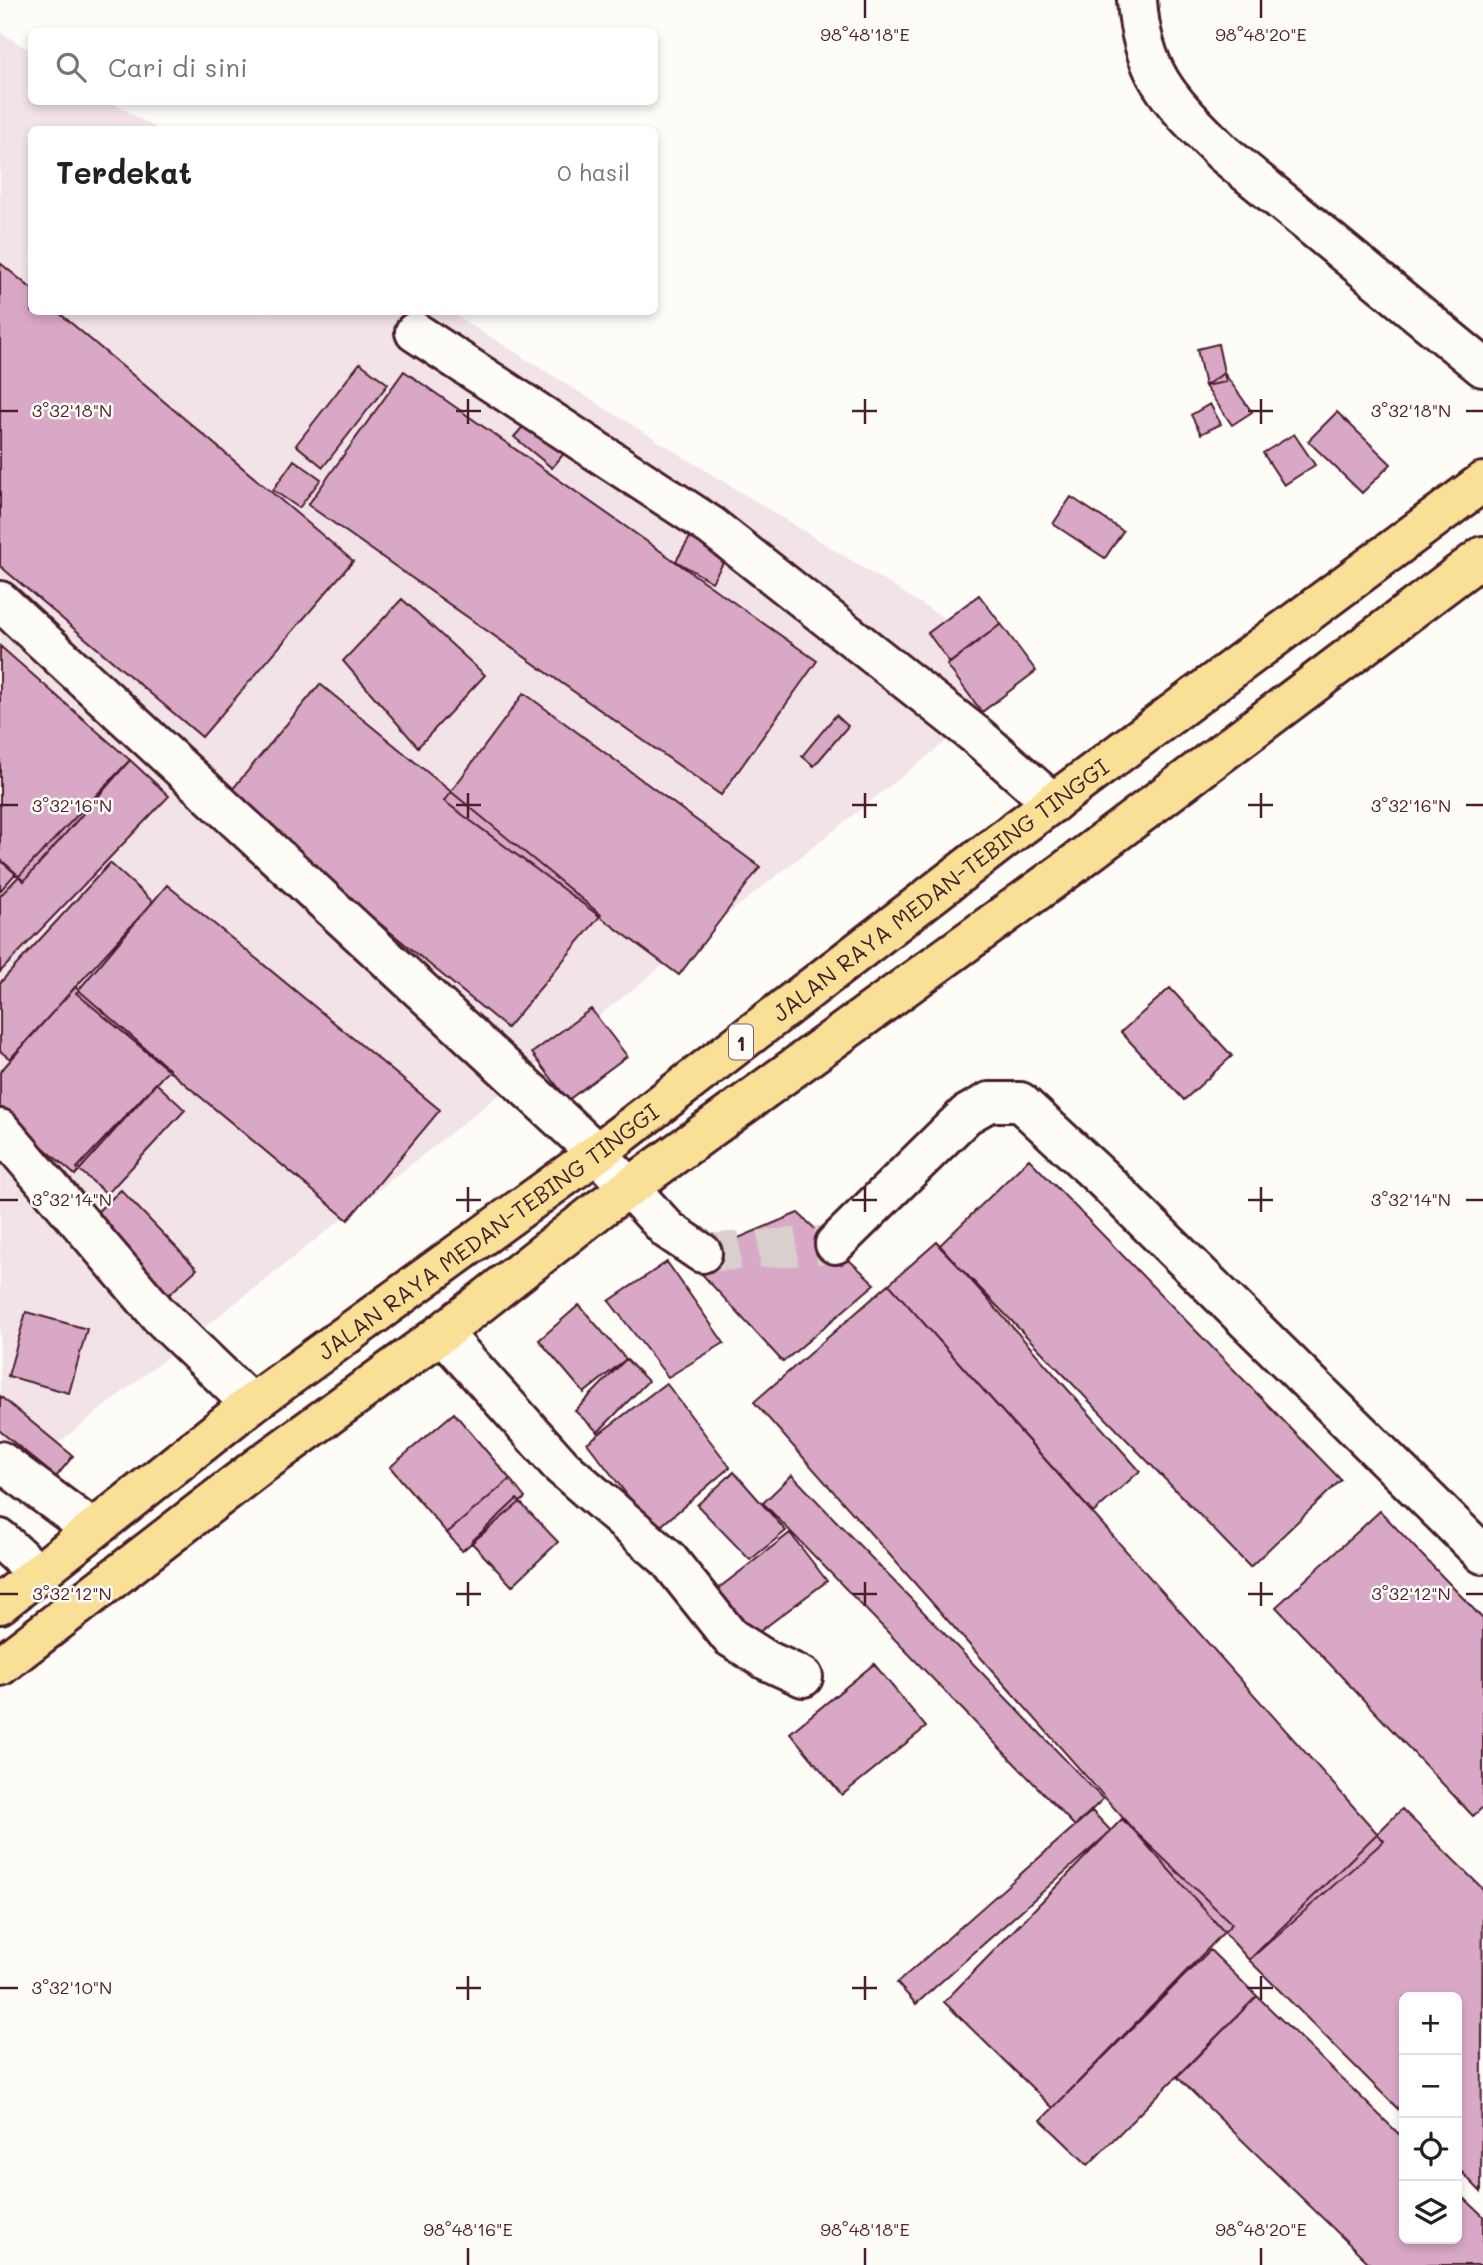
<!DOCTYPE html>
<html lang="id">
<meta charset="utf-8">
<style>
:root{--surface:#fff;--page:#f2f2f2;--text:#222;--muted:#767676;--line:#e0e0e0}
body{margin:0;font-family:Mali,sans-serif;background:var(--page);color:var(--text)}
.controls{position:absolute;right:21px;bottom:21px;display:grid;overflow:hidden;border-radius:10px;box-shadow:0 4px 10px #0003}
.controls button{width:63px;height:63px;display:grid;place-items:center;padding:0;border:0;border-bottom:2px solid var(--line);background:var(--surface);color:var(--text);font:35px sans-serif}
.list{margin:0;padding:0;list-style:none}
h2{display:flex;justify-content:space-between;align-items:center;height:91px;margin:0;padding:0 28px;font-size:30px}
h2 small{font-size:23px;font-weight:400;color:var(--muted)}
.icon{flex:none;width:38px;height:38px;fill:none;stroke:currentColor;stroke-width:2;stroke-linecap:round;stroke-linejoin:round}
.map{position:relative;flex:none;width:1483px;height:2265px;overflow:hidden}
.search{position:absolute;background:var(--surface);box-shadow:0 4px 10px #0003;left:28px;top:28px;width:630px;height:77px;display:flex;align-items:center;gap:18px;box-sizing:border-box;padding:0 24px;border-radius:10px;color:var(--muted);font-size:26px}
.panel{position:absolute;background:var(--surface);box-shadow:0 4px 10px #0003;left:28px;top:126px;width:630px;height:189px;border-radius:10px}
.map>svg:first-child{display:block}
.built{fill:#f2e3e9}
.building{fill:#d9a8c7;stroke:#4a1f2b;stroke-width:2}
.lines{fill:none;stroke-linecap:round;stroke-linejoin:round}
.minor-tunnel{stroke:#d9d0ce;stroke-width:38;stroke-dasharray:38 19;stroke-linecap:butt}
.minor-casing{stroke:#4a1f2b;stroke-width:44}
.highway-casing{stroke:#4a1f2b;stroke-width:44}
.minor{stroke:#fdfcf7;stroke-width:38}
.highway{stroke:#fadf96;stroke-width:38}
.ticks{fill:none;stroke:#4a1f2b;stroke-width:2.5}
.labels{text-anchor:middle;dominant-baseline:central;stroke-width:5;stroke-linejoin:round;paint-order:stroke}
.shield{fill:#fdfcf7;stroke:#806168;stroke-width:2}
.shield-label{font-size:21px;font-weight:bold;fill:#4a1f2b}
.street-label{font-size:23px;fill:#4a1f2b;stroke:#fdfcf7}
.ticks-label{font-size:18px;text-anchor:middle;fill:#4a1f2b;stroke:#fdfcf7;stroke-width:5;stroke-linejoin:round;paint-order:stroke}
</style>
<div class="map">
<svg width="1483" height="2265" viewBox="0 0 1483 2265">
<rect width="100%" height="100%" fill="#fdfcf7"/>
<filter id="ink" filterUnits="userSpaceOnUse"><feTurbulence type="fractalNoise" baseFrequency=".0143" numOctaves="2"/><feDisplacementMap in="SourceGraphic" scale="14" xChannelSelector="R" yChannelSelector="G"/><feConvolveMatrix kernelMatrix="1 2 1 2 8 2 1 2 1" color-interpolation-filters="sRGB"/></filter>
<g filter="url(#ink)">
<path class="built" d="M 0,32 L 31,51 L 32,102 L 112,102 L 157,129 L 32,130 L 32,312 L 450,312 L 1033,673 L 0,1489 Z"/>
<path class="building" d="M 0,263 L 32,289 L 32,312 L 58,312 L 353,561 L 202,737 L 0,566 Z
M 1218,344 L 1226,382 L 1205,386 L 1197,349 Z
M 360,363 L 388,384 L 323,467 L 296,445 Z
M 404,371 L 817,661 L 721,795 L 308,505 Z
M 1224,373 L 1252,412 L 1232,425 L 1205,386 Z
M 1210,404 L 1221,424 L 1201,434 L 1191,415 Z
M 1337,412 L 1391,464 L 1362,493 L 1308,441 Z
M 534,414 L 571,445 L 552,468 L 514,437 Z
M 1294,434 L 1315,465 L 1284,485 L 1263,453 Z
M 294,460 L 321,479 L 299,508 L 273,490 Z
M 1071,497 L 1123,531 L 1105,558 L 1053,524 Z
M 698,524 L 733,546 L 712,582 L 676,561 Z
M 979,595 L 1001,624 L 950,663 L 928,633 Z
M 402,599 L 485,675 L 418,747 L 343,661 Z
M 1001,624 L 1036,671 L 982,712 L 947,665 Z
M 0,646 L 130,760 L 24,881 L 0,860 Z
M 320,684 L 601,915 L 507,1028 L 226,797 Z
M 524,693 L 760,867 L 679,975 L 444,801 Z
M 836,715 L 848,726 L 814,766 L 802,756 Z
M 130,760 L 169,796 L 0,972 L 0,896 Z
M 0,859 L 16,873 L 0,891 Z
M 110,863 L 153,902 L 10,1059 L 0,1051 L 0,983 Z
M 167,885 L 440,1110 L 348,1220 L 76,993 Z
M 75,987 L 169,1069 L 75,1175 L 0,1110 L 0,1072 Z
M 1170,988 L 1232,1056 L 1184,1100 L 1121,1032 Z
M 591,1009 L 627,1056 L 568,1100 L 532,1053 Z
M 156,1083 L 185,1110 L 107,1194 L 77,1168 Z
M 1029,1159 L 1341,1480 L 1250,1567 L 939,1246 Z
M 121,1190 L 197,1269 L 162,1301 L 87,1221 Z
M 798,1213 L 875,1284 L 783,1362 L 688,1259 Z
M 937,1242 L 1140,1471 L 1093,1513 L 889,1284 Z
M 667,1262 L 724,1343 L 668,1377 L 609,1301 Z
M 889,1284 L 1384,1841 L 1249,1960 L 754,1402 Z
M 579,1305 L 626,1359 L 584,1393 L 539,1340 Z
M 26,1312 L 87,1329 L 69,1393 L 8,1376 Z
M 626,1359 L 648,1381 L 598,1432 L 575,1411 Z
M 666,1383 L 730,1467 L 655,1531 L 587,1443 Z
M 0,1396 L 73,1456 L 56,1477 L 0,1431 Z
M 454,1413 L 510,1479 L 447,1533 L 390,1467 Z
M 734,1472 L 786,1531 L 750,1560 L 697,1505 Z
M 792,1475 L 1103,1799 L 1075,1826 L 763,1503 Z
M 510,1479 L 525,1498 L 462,1551 L 447,1533 Z
M 517,1499 L 558,1542 L 512,1586 L 471,1542 Z
M 1380,1511 L 1483,1619 L 1483,1807 L 1473,1816 L 1276,1607 Z
M 790,1533 L 827,1581 L 747,1641 L 711,1594 Z
M 874,1664 L 926,1727 L 842,1795 L 790,1733 Z
M 1402,1809 L 1483,1889 L 1481,2192 L 1457,2167 L 1457,1997 L 1404,1997 L 1404,2115 L 1249,1960 Z
M 1092,1811 L 1111,1831 L 916,2004 L 897,1983 Z
M 1122,1819 L 1232,1924 L 1053,2108 L 944,2002 Z
M 1210,1950 L 1257,1996 L 1088,2165 L 1041,2120 Z
M 1257,1996 L 1404,2139 L 1404,2239 L 1457,2239 L 1457,2191 L 1483,2216 L 1483,2265 L 1371,2265 L 1177,2077 Z"/>
<g class="lines">
<path class="minor-tunnel" d="M 702,1253 L 835,1244"/>
<g class="minor-casing">
<path id="minor" d="M 1137,0 C 1142,76 1172,102 1223,153 L 1483,367
M 415,332 L 711,526 L 977,736 L 1053,803
M 0,601 L 597,1153 L 668,1230 L 702,1253
M 0,1129 L 159,1315 L 251,1404
M 835,1244 L 966,1115 L 989,1102 L 1020,1102 L 1102,1178 L 1483,1554
M 442,1333 L 562,1467 L 668,1559 L 730,1637 L 766,1660 L 803,1677
M 0,1461 L 93,1530
M 0,1539 L 38,1574"/>
</g>
<g class="highway-casing">
<g id="highway">
<path id="s1" d="M 0,1604 L 251,1404 L 597,1153 L 1008,836 L 1483,482"/>
<path d="M 0,1666 L 259,1466 L 442,1333 L 601,1208 L 1066,870 L 1483,556"/>
</g>
</g>
<use href="#minor" class="minor"/>
<use href="#highway" class="highway"/>
</g>
</g>
<path class="ticks" d="M 865,0 L 865,18M 1261,0 L 1261,18M 468,399 L 468,424M 865,399 L 865,424M 1261,399 L 1261,424M 0,411 L 18,411M 456,411 L 481,411M 852,411 L 877,411M 1248,411 L 1273,411M 1466,411 L 1483,411M 468,793 L 468,818M 865,793 L 865,818M 1261,793 L 1261,818M 0,805 L 18,805M 456,805 L 481,805M 852,805 L 877,805M 1248,805 L 1273,805M 1466,805 L 1483,805M 468,1187 L 468,1212M 865,1187 L 865,1212M 1261,1187 L 1261,1212M 0,1200 L 18,1200M 456,1200 L 481,1200M 852,1200 L 877,1200M 1248,1200 L 1273,1200M 1466,1200 L 1483,1200M 468,1582 L 468,1606M 865,1582 L 865,1606M 1261,1582 L 1261,1606M 0,1594 L 18,1594M 456,1594 L 481,1594M 852,1594 L 877,1594M 1248,1594 L 1273,1594M 1466,1594 L 1483,1594M 468,1976 L 468,2000M 865,1976 L 865,2000M 1261,1976 L 1261,2000M 0,1988 L 18,1988M 456,1988 L 481,1988M 852,1988 L 877,1988M 1248,1988 L 1273,1988M 468,2248 L 468,2265M 865,2248 L 865,2265M 1261,2248 L 1261,2265"/>
<g class="labels">
<rect class="shield" x="729" y="1024.5" width="24" height="35" rx="5"/>
<g class="shield-label">
<text x="741" y="1042">1</text>
</g>
<g class="street-label">
<text stroke="none"><textPath href="#s1" startOffset="1181">JALAN RAYA MEDAN-TEBING TINGGI</textPath></text>
<text stroke="none"><textPath href="#s1" startOffset="614">JALAN RAYA MEDAN-TEBING TINGGI</textPath></text>
</g>
</g>
<g class="ticks-label">
<text x="865" y="41">98°48'18"E</text>
<text x="1261" y="41">98°48'20"E</text>
<text x="72" y="417">3°32'18"N</text>
<text x="1411" y="417">3°32'18"N</text>
<text x="72" y="812">3°32'16"N</text>
<text x="1411" y="812">3°32'16"N</text>
<text x="72" y="1206">3°32'14"N</text>
<text x="1411" y="1206">3°32'14"N</text>
<text x="72" y="1600">3°32'12"N</text>
<text x="1411" y="1600">3°32'12"N</text>
<text x="72" y="1994">3°32'10"N</text>
<text x="468" y="2236">98°48'16"E</text>
<text x="865" y="2236">98°48'18"E</text>
<text x="1261" y="2236">98°48'20"E</text>
</g>
</svg>
<div class="controls">
<button>+</button>
<button>−</button>
<button><svg class="icon" aria-label="locate" viewBox="0 0 24 24"><circle cx="12" cy="12" r="6"/><path d="M12 2v4M12 18v4M2 12h4M18 12h4"/></svg></button>
<button><svg class="icon" aria-label="layers" viewBox="0 0 24 24"><path d="M12 4l9 5-9 5-9-5zM3 14l9 5 9-5"/></svg></button>
</div>
<div class="search"><svg class="icon" aria-label="search" viewBox="0 0 24 24"><circle cx="10" cy="10" r="6"/><path d="M15 15l6 6"/></svg>Cari di sini</div>
<section class="panel">
<h2>Terdekat<small>0 hasil</small></h2>
<ul class="list">
</ul>
</section>
</div>
